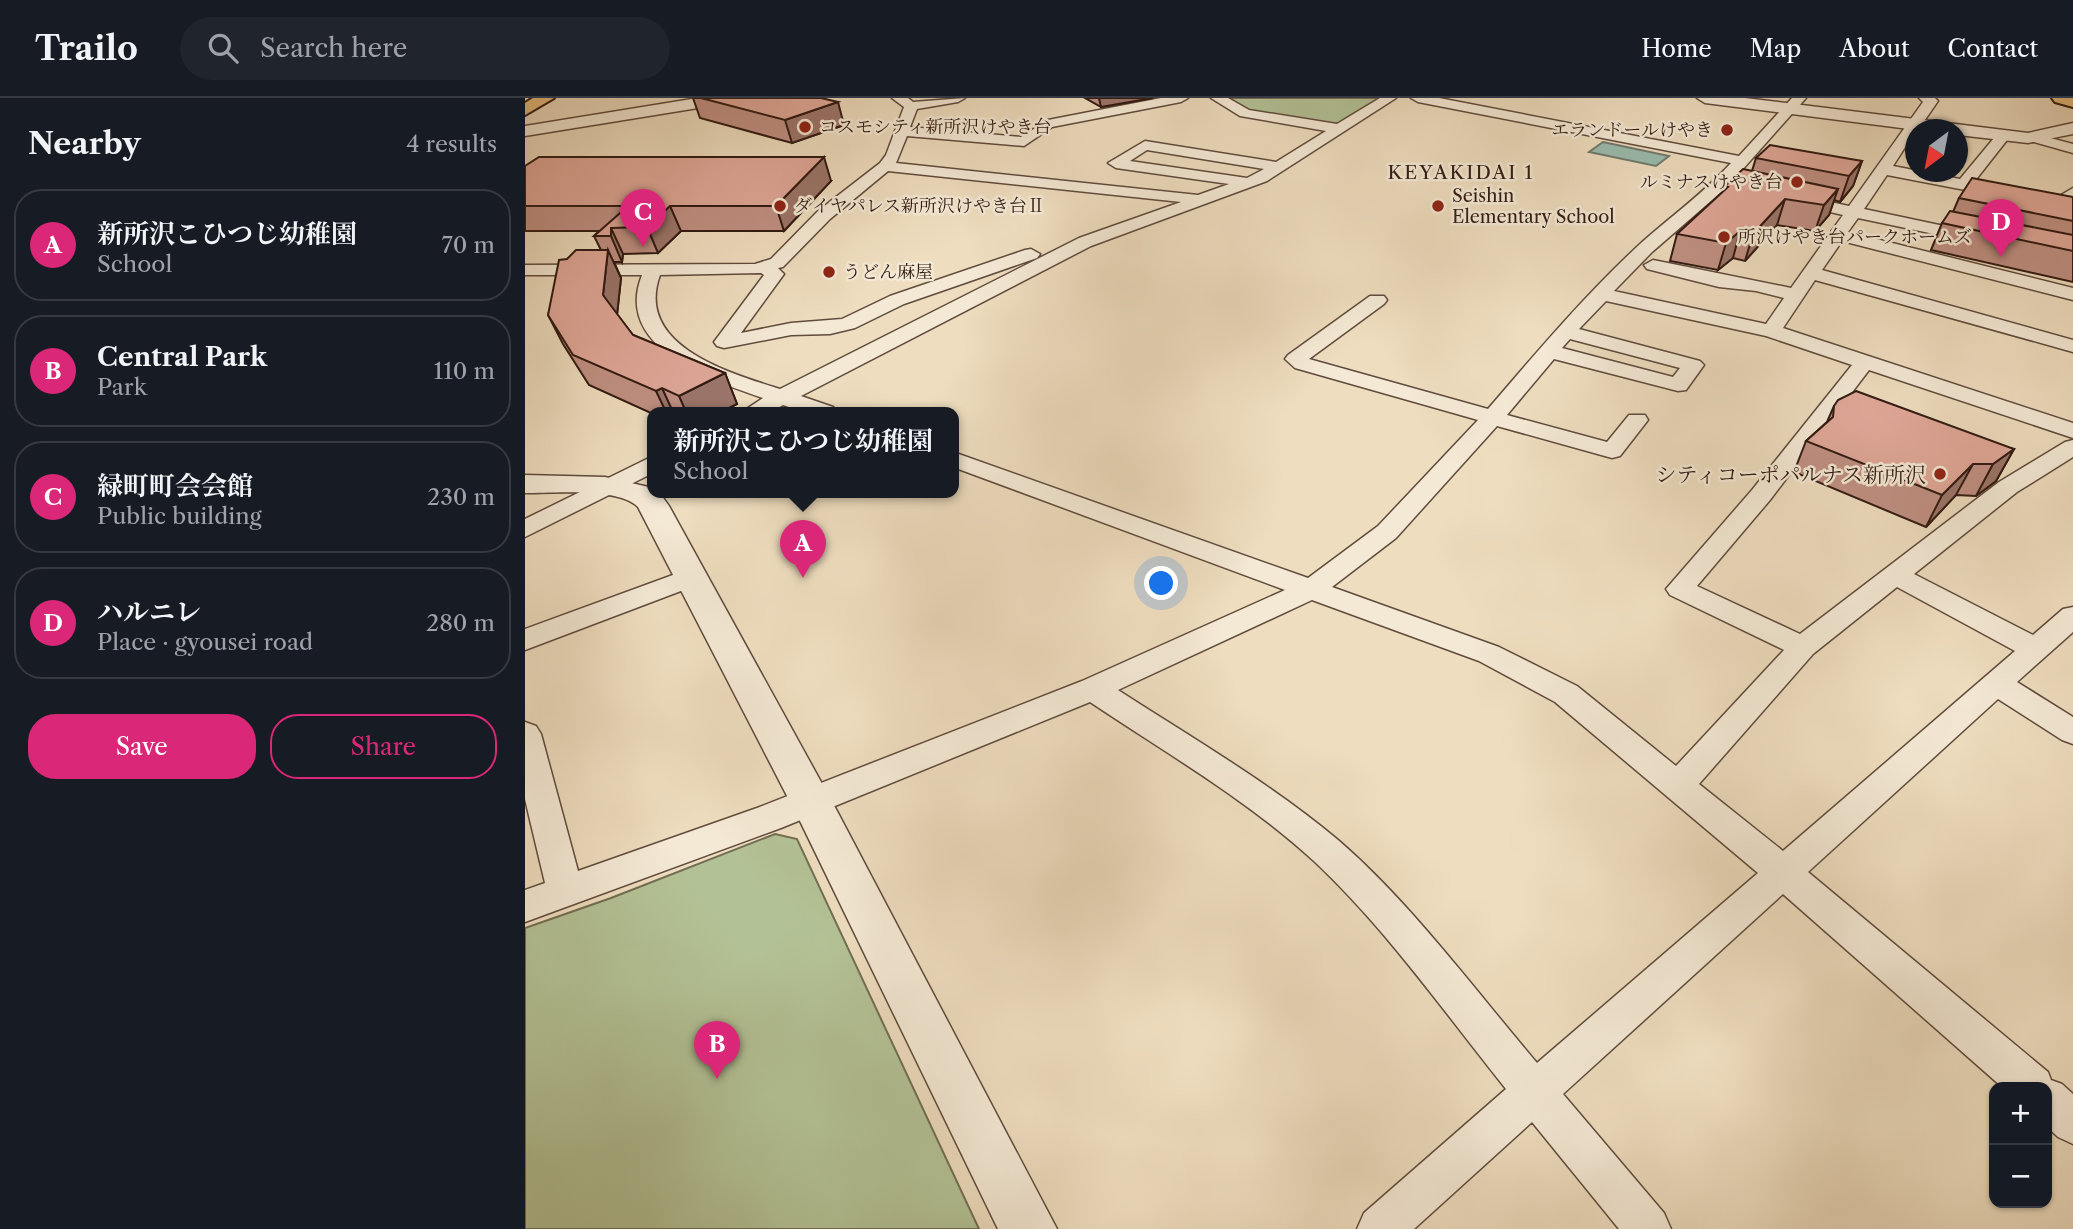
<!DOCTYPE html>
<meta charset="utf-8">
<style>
:root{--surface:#171b24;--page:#20242c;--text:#f1f3f6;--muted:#9ea1a6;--line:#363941;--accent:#db2777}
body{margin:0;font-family:"Libre Caslon Text","Noto Serif JP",serif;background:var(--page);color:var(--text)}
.controls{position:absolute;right:21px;bottom:21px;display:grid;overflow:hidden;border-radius:14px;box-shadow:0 2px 5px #0004}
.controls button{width:63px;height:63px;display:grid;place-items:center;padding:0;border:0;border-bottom:2px solid var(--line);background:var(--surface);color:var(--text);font:35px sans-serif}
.compass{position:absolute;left:1380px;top:21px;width:63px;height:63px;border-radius:50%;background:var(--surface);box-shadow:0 2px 5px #0004;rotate:212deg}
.you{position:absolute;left:637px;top:486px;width:24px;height:24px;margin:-18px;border:5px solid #fff;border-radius:50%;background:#1a73e8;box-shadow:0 0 0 10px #1a73e833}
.badge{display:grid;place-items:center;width:46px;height:46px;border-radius:50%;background:var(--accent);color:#fff;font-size:23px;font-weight:700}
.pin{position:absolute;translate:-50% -58px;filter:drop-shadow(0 2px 4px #0008)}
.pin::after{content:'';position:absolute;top:37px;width:24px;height:21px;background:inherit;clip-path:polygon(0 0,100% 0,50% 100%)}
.popup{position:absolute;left:122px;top:309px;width:312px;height:91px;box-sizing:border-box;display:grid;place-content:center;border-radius:14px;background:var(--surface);filter:drop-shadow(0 2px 5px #0005);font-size:23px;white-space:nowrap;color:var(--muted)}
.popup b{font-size:26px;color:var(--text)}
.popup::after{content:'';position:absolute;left:50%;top:100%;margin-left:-14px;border:14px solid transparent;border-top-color:var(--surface)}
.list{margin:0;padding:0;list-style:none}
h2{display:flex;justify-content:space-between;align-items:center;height:91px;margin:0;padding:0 28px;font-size:30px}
h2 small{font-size:23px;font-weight:400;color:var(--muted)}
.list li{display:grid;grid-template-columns:46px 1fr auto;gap:21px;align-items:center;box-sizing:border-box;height:112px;margin:0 14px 14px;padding:0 14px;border:2px solid var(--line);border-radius:28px}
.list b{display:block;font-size:26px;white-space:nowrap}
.list p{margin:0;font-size:23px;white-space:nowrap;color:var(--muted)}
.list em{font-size:23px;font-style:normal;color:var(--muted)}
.actions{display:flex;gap:14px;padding:21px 28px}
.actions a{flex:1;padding:16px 0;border:2px solid var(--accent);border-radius:28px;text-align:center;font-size:24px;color:var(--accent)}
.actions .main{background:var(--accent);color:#fff}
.icon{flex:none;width:38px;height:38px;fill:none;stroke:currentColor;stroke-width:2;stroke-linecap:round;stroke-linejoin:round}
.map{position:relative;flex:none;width:1548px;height:1131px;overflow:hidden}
header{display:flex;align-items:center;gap:42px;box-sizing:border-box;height:98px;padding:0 35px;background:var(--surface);border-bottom:2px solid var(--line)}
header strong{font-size:33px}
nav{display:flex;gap:38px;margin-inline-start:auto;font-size:24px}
.search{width:490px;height:63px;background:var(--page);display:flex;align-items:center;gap:18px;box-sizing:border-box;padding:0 24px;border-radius:38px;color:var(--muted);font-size:26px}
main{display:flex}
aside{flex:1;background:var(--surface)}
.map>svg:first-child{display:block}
.green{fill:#b3c296;stroke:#726e54;stroke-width:2}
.water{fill:#9abcae;stroke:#707b70;stroke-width:2}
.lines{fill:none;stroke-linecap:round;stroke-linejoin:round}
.minor-casing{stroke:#604b3d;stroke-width:3}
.tertiary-casing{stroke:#604b3d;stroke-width:3}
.primary-casing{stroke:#311a12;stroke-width:4}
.trunk-casing{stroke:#311a12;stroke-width:4}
.minor{fill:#f4e9d5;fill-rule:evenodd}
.tertiary{fill:#f4e9d5;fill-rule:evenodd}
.primary{fill:#e7be80;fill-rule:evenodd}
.trunk{fill:#e7be80;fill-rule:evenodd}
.wall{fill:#c09083;stroke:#311a12;stroke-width:2}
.shaded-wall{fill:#9c756a;stroke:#311a12;stroke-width:2}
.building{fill:#dfa798;stroke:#311a12;stroke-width:2}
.poi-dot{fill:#8f2418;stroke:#f4e9d5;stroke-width:2.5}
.labels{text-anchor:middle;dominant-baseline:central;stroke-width:5;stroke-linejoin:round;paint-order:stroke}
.far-poi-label{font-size:18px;fill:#311a12;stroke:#f4e9d5;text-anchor:start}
.far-neighbourhood-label{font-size:19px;letter-spacing:2px;fill:#311a12;stroke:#f4e9d5}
.poi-label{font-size:21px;fill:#311a12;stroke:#f4e9d5;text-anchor:end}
</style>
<header>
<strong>Trailo</strong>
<div class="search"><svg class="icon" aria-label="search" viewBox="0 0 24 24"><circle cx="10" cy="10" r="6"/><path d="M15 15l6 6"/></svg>Search here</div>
<nav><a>Home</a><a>Map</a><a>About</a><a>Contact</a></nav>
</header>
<main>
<aside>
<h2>Nearby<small>4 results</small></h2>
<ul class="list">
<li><span class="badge">A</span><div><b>新所沢こひつじ幼稚園</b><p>School</p></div><em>70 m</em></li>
<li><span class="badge">B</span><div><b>Central Park</b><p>Park</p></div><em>110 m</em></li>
<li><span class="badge">C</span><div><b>緑町町会会館</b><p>Public building</p></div><em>230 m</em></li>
<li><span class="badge">D</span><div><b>ハルニレ</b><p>Place · gyousei road</p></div><em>280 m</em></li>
</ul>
<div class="actions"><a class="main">Save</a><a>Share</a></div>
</aside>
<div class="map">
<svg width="1548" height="1131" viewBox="0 0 1548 1131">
<rect width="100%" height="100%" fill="#eeddbf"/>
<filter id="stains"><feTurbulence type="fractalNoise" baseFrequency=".00286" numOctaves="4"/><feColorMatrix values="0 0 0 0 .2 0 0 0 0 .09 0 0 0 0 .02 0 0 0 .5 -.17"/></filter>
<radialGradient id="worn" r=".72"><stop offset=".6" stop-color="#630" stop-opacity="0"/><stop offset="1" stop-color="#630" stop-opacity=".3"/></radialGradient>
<path class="green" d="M 700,0 L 856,0 L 815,25 L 806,26 L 724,12 Z
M 250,736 L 272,741 L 454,1131 L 0,1131 L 0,830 L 86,800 Z"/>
<path class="water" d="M 1078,44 L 1144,58 L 1131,68 L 1064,54 Z"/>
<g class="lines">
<g class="minor-casing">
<path id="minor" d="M 367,0 L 383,0 L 388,4 L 440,0 L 433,4 L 392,11 L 385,29 L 496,39 L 523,22 L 636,0 L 663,0 L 656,4 L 527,29 L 499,48 L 382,38 L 371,65 L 673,97 L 704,86 L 591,70 L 583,65 L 620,43 L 751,64 L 801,33 L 715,18 L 686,0 L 703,0 L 724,12 L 812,26 L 855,0 L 871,0 L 742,83 L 566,148 L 276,298 L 308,309 L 311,314 L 278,314 L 258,307 L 246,314 L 217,314 L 238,300 C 186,282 88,250 117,177 L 0,177 L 0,167 L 230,166 L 246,161 L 293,113 L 355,65 L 361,57 L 379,9 ZM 622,52 L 739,71 L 722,80 L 605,63 ZM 363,73 L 656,104 L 554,140 L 255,291 C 205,275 109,248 135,177 L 236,175 L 239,177 L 189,244 L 192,248 L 199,250 L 266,237 L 305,236 L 330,230 L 379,206 L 512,160 L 515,156 L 506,151 L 500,152 L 365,198 L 317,221 L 266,225 L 216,235 L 259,176 L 253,170 L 258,169 L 305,121 Z
M 886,0 L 914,0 L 1214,58 L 1267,0 L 1281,0 L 1202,89 L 1127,154 L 1089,193 L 1241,226 L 1259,200 L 1231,193 L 1194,189 L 1122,171 L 1119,167 L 1128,162 L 1266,190 L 1318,117 L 1262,104 L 1260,101 L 1268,96 L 1324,108 L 1398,4 L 1394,0 L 1410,0 L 1413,3 L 1393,32 L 1391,32 L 1368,68 L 1435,81 L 1474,34 L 1479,33 L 1486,37 L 1449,84 L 1531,100 L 1548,90 L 1548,102 L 1534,110 L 1362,77 L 1339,111 L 1452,135 L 1461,140 L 1452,145 L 1333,120 L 1323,134 L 1548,190 L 1548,202 L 1317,143 L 1297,172 L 1548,242 L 1548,254 L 1290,182 L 1258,230 L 1548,325 L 1548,340 L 1344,272 L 1245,402 L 1172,488 L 1275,536 L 1474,384 L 1540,344 L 1548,342 L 1548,359 L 1492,394 L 1389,476 L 1508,537 L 1538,511 L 1548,509 L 1548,534 L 1492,584 L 1548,619 L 1548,646 L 1537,642 L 1473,601 L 1283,774 L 1523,974 L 1526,982 L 1537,986 L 1548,996 L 1548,1046 L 1533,1039 L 1522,1029 L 1522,989 L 1477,989 L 1258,796 L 1038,996 L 1139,1115 L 1146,1131 L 1094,1131 L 1007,1024 L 889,1131 L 832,1131 L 839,1115 L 981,991 C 920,915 862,832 790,764 C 723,702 641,655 565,604 L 256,730 L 0,824 L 0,792 L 20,785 L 0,701 L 0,624 L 11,628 L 16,636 L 53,773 L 232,710 L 557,583 L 760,492 L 428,369 L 428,354 L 783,480 L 853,428 L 953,322 L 770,270 L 760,261 L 763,257 L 845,198 L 859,198 L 862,202 L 859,206 L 784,261 L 963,311 C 1011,255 1060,197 1115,146 C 1145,119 1179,95 1206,65 L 893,4 ZM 1081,203 L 1241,238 L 1327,267 L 1227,392 L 1141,491 L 1145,497 L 1259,552 L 1151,668 L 1052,588 L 974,549 L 807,489 L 871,440 L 972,328 L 1087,360 L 1095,358 L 1123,322 L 1120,317 L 1104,317 L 1082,344 L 982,317 L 1029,261 L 1153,293 L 1161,292 L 1179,267 L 1175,263 L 1054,231 ZM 1045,241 L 1155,270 L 1148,279 L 1037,250 ZM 1372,489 L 1490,553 L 1258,753 L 1174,686 L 1288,556 ZM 787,502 L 954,563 L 1030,604 L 1233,775 L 1012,965 C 949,891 886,805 813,742 C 745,685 667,640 593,592 Z
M 1510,36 L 1548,46 L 1548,55 L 1505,43 L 1503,40 L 1505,37 Z
M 128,358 L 128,375 L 0,439 L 0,421 Z
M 167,470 L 177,473 L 181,479 L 177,485 L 0,552 L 0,531 Z"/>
</g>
<g class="tertiary-casing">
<path id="tertiary" d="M 173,0 L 212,0 L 204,5 L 0,38 L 0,28 Z
M 1172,0 L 1220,0 L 1503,35 L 1548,25 L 1548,36 L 1503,45 L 1433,37 L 1433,32 L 1392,32 L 1180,5 Z
M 0,377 L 80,379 L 128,390 L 128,394 L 134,394 L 144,408 L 312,713 L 532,1131 L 473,1131 L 276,725 L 113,409 C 94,389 27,395 0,395 Z"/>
</g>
<g class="primary-casing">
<path id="primary" d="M 8,0 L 29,0 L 0,17 L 0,5 Z"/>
</g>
<g class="trunk-casing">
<path id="trunk" d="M 1527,0 L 1548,0 L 1548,9 L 1530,4 Z"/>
</g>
<use href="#minor" class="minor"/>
<use href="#tertiary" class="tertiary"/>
<use href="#primary" class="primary"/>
<use href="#trunk" class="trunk"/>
</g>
<path class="wall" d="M 168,0 L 296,0 L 319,27 L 267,45 L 175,20 Z
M 560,0 L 628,0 L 576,9 Z
M 1231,60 L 1337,63 L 1328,88 L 1315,104 L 1309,102 L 1304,117 L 1290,133 L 1252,127 L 1220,163 L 1208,160 L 1193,172 L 1145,163 L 1152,136 L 1198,94 L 1200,88 L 1227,73 Z
M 0,68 L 306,83 L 259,133 L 156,133 L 133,155 L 98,156 L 97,164 L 89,164 L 96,180 L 92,217 L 108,237 L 200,275 L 212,306 L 196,314 L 128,314 L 128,316 L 64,287 L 38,246 L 23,217 L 42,161 L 76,152 L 69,138 L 74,133 L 0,133 Z
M 1548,99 L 1548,184 L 1406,152 L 1417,125 L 1428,114 L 1434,100 Z
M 1309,308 L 1489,351 L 1471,383 L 1451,398 L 1431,397 L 1401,429 L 1269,374 L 1281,343 L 1302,324 Z"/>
<path class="shaded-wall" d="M 574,0 L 628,0 L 576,9 Z
M 313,4 L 319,27 L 267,45 L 260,22 Z
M 299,59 L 306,83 L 259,133 L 251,108 Z
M 1337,63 L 1328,88 L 1315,104 L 1324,78 Z
M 1313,91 L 1304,117 L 1290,133 L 1299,107 Z
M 1260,101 L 1252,127 L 1220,163 L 1228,136 Z
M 145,108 L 156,133 L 133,155 L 122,129 Z
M 86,130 L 98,156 L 97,164 L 86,138 Z
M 1215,133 L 1208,160 L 1193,172 L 1201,145 Z
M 83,152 L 96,180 L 91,226 L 78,197 Z
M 200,275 L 212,306 L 196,314 L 161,314 L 154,298 Z
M 137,290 L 148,314 L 141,314 L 131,293 Z
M 1489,351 L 1471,383 L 1451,398 L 1468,366 Z
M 1448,366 L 1431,397 L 1401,429 L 1417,397 Z"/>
<path class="building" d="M 176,0 L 296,0 L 313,4 L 260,22 Z
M 1245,47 L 1337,63 L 1324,78 L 1231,60 Z
M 14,59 L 299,59 L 251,108 L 145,108 L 122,129 L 86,130 L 86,138 L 69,138 L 103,108 L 0,108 L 0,68 Z
M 1218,71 L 1313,91 L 1299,107 L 1260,101 L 1228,136 L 1215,133 L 1201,145 L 1152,136 L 1203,89 L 1200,88 Z
M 1447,80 L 1548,99 L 1548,123 L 1434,100 Z
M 1425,113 L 1548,137 L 1548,153 L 1417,125 Z
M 51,152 L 83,152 L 78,197 L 108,237 L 200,275 L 154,298 L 137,290 L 131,293 L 48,257 L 23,217 L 34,162 L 42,161 Z
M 1331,293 L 1489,351 L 1468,366 L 1448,366 L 1417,397 L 1281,343 L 1308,319 L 1309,308 L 1313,302 Z"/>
<g class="poi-dot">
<circle cx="280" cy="29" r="7"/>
<circle cx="1202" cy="32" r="7"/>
<circle cx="1272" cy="84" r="7"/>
<circle cx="255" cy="108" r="7"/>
<circle cx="913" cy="108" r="7"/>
<circle cx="1199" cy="139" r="7"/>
<circle cx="304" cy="174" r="7"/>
<circle cx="1415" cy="376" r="7"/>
</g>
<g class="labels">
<g class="far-poi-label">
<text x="294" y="29">コスモシティ新所沢けやき台</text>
<text x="1188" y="32" text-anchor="end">エランドールけやき</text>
<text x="1258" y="84" text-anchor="end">ルミナスけやき台</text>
<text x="927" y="98">Seishin<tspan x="927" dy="21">Elementary School</tspan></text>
<text x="269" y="108">ダイヤパレス新所沢けやき台Ⅱ</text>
<text x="1213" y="139">所沢けやき台パークホームズ</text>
<text x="318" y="174">うどん麻屋</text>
</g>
<g class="far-neighbourhood-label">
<text x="936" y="74">KEYAKIDAI 1</text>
</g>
<g class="poi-label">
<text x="1401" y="376">シティコーポパルナス新所沢</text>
</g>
</g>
<rect width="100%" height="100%" filter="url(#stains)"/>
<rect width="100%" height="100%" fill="url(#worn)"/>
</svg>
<div class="controls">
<button>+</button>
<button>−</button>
</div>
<svg class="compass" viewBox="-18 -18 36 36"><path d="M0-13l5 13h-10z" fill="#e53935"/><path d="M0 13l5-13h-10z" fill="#9ea1a6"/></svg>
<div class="you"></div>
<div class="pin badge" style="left:278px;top:480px">A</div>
<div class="popup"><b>新所沢こひつじ幼稚園</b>School</div>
<div class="pin badge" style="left:192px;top:981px">B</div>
<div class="pin badge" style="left:118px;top:149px">C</div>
<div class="pin badge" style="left:1476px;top:159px">D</div>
</div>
</main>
